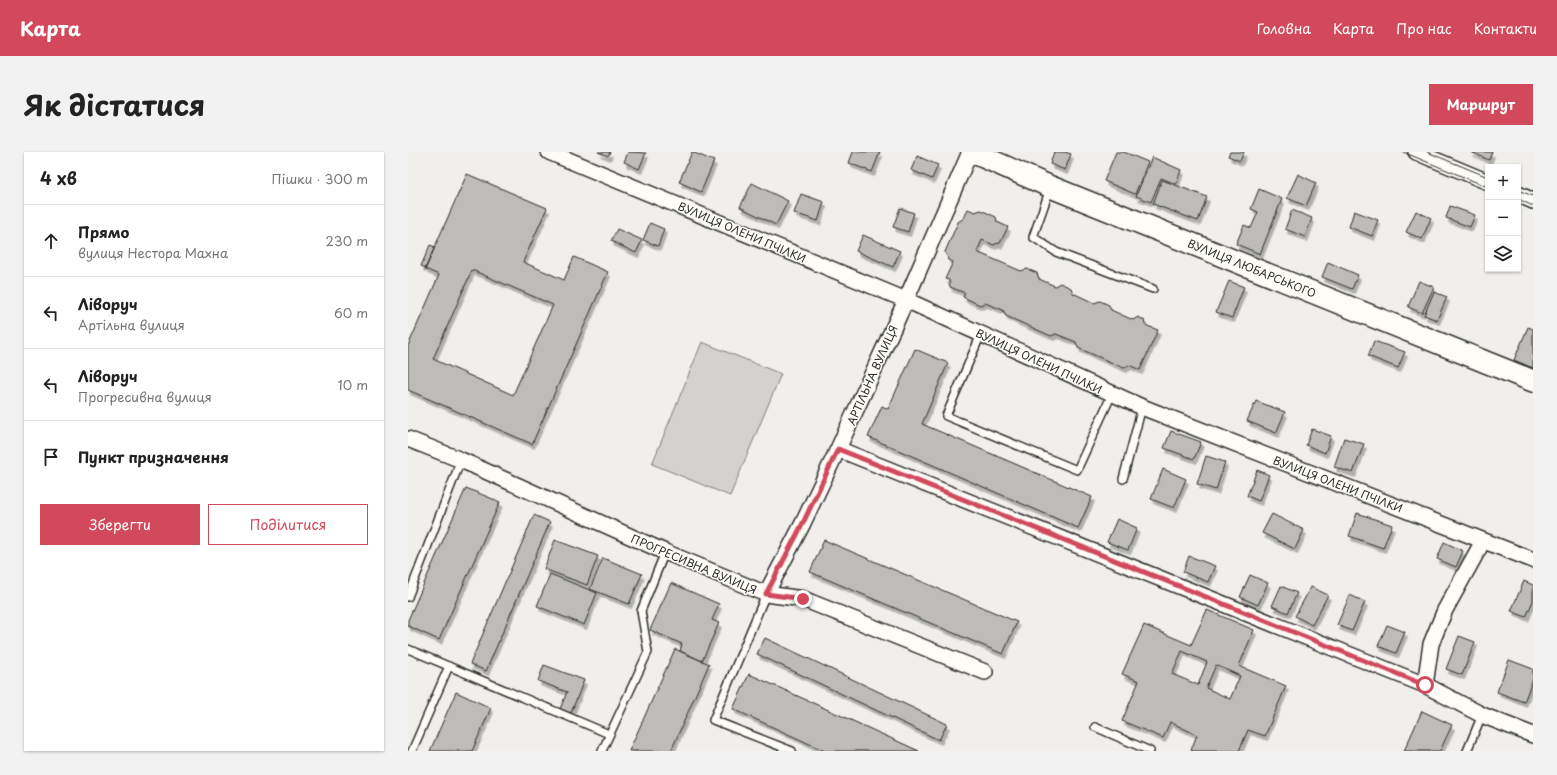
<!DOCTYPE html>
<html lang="uk">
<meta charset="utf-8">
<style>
:root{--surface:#fff;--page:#f2f2f2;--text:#222;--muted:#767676;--line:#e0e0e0;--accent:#d1495b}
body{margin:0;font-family:"Playpen Sans",sans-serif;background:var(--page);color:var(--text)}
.controls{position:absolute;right:12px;top:12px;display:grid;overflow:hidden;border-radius:0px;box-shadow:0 1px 3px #0004}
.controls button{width:36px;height:36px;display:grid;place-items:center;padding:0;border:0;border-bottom:1px solid var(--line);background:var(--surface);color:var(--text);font:20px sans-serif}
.stop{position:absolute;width:12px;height:12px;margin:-9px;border:3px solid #d1495b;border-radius:50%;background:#fff}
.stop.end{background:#d1495b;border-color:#fff;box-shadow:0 1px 4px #0008}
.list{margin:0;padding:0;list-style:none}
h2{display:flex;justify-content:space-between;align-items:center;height:52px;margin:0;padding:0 16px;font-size:17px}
h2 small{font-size:13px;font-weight:400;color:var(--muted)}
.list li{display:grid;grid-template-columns:26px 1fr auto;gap:12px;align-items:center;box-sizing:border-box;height:72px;padding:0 16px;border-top:1px solid var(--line)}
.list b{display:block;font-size:15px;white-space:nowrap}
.list p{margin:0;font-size:13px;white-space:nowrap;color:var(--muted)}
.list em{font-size:13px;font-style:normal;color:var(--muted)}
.actions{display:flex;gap:8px;padding:12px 16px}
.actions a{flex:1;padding:9px 0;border:1px solid var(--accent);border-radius:0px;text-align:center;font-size:14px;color:var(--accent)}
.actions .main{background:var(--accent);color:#fff}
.icon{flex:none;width:22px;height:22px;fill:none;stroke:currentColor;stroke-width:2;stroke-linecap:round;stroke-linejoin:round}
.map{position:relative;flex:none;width:1125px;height:599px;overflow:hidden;border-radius:0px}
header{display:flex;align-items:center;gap:24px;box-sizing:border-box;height:56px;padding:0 20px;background:var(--accent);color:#fff}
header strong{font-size:19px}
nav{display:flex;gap:22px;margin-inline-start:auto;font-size:14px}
.intro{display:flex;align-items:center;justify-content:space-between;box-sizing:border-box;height:96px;padding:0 24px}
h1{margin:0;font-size:28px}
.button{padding:10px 18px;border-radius:0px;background:var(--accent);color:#fff;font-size:14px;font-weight:700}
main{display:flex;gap:24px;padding:0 24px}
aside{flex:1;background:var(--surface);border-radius:0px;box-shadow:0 1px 3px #0004}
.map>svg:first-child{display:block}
.green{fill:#d3d2cf;stroke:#7f7e7d}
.building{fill:#bdbcb8;stroke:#2b2b2b;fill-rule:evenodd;filter:url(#shadow)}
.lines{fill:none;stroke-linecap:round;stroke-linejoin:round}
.service-casing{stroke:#2b2b2b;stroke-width:10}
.minor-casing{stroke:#2b2b2b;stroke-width:18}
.secondary-casing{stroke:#2b2b2b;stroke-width:24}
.service{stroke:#fdfcf7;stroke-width:7}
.minor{stroke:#fdfcf7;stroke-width:15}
.secondary{stroke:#fdfcf7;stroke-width:21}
.tram{stroke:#2b2b2b;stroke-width:1}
.route{stroke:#d1495b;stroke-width:5}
.labels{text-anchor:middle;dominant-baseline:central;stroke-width:3;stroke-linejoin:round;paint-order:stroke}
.street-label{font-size:11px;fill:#2b2b2b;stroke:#fdfcf7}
</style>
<header>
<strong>Карта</strong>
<nav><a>Головна</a><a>Карта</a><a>Про нас</a><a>Контакти</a></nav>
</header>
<div class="intro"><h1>Як дістатися</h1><a class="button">Маршрут</a></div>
<main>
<aside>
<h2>4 хв<small>Пішки · 300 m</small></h2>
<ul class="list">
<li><svg class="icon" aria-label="ahead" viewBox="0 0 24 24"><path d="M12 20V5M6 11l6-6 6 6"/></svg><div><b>Прямо</b><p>вулиця Нестора Махна</p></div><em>230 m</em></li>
<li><svg class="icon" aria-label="left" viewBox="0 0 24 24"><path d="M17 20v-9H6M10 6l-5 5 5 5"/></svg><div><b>Ліворуч</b><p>Артільна вулиця</p></div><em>60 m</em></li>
<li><svg class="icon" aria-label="left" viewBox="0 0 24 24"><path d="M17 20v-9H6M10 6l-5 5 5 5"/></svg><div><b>Ліворуч</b><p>Прогресивна вулиця</p></div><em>10 m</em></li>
<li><svg class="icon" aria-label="arrive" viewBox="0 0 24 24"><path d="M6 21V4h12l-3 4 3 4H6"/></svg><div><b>Пункт призначення</b></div></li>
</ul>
<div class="actions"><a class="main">Зберегти</a><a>Поділитися</a></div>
</aside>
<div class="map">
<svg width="1125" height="599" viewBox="0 0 1125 599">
<defs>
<filter id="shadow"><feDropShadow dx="2.5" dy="4.5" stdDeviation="0" flood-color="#0004"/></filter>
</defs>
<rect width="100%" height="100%" fill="#f0efeb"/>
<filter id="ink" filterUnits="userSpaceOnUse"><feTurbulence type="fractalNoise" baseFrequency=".025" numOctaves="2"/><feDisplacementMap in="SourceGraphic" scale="8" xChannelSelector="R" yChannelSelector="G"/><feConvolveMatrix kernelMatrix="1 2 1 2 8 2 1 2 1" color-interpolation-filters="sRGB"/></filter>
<g filter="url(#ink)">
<path class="green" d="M 294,190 L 373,222 L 322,344 L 244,312 Z"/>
<path class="building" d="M 190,0 L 202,0 L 200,4 Z
M 220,0 L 238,1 L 231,17 L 216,10 Z
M 284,0 L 306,9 L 293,40 L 271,30 Z
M 445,0 L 472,0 L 464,20 L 441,11 Z
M 646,0 L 657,0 L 663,2 L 657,18 L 642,12 Z
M 708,0 L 716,0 L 740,10 L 727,42 L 696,29 Z
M 822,0 L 836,0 L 832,9 L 820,4 Z
M 1063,0 L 1084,0 L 1081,8 Z
M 509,4 L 530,13 L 524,27 L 503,18 Z
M 744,5 L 773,18 L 768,32 L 753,26 L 743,50 L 728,44 Z
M 59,22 L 139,56 L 115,110 L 156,128 L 166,105 L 200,120 L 124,292 L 0,238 L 0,194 L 31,123 L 17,117 ZM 64,118 L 145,153 L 105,243 L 25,207 Z
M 890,22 L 908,31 L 898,54 L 879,46 Z
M 754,28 L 799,45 L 790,69 L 745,52 Z
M 344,31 L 380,49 L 368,73 L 332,55 Z
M 851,37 L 874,47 L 852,102 L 828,92 L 836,73 L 843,76 L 850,60 L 843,57 Z
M 393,42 L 416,50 L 410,69 L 386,61 Z
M 1042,54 L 1067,63 L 1062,75 L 1038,66 Z
M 492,56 L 506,61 L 500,80 L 485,75 Z
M 560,57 L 567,60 L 573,58 L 588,65 L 589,70 L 600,75 L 592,91 L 587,92 L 586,93 L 574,88 L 569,100 L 613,119 L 619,117 L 629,121 L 631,127 L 647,134 L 652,131 L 663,136 L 665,141 L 686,151 L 692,149 L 701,153 L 703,158 L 725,168 L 730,165 L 736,168 L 737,173 L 750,178 L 732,218 L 721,213 L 716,216 L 670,196 L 668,190 L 648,182 L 643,184 L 598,164 L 595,158 L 577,151 L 572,153 L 555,145 L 557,141 L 542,135 L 541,128 L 537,127 L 545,110 L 539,107 L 540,106 L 537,100 L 550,70 L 556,66 Z
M 884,58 L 904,66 L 897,85 L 877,77 Z
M 946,59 L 970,68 L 964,84 L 941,75 Z
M 1008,59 L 1023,66 L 1014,87 L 998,80 Z
M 242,71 L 256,77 L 250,94 L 235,88 Z
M 209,77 L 234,88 L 228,101 L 203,89 Z
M 455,83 L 492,99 L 485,115 L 448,99 Z
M 22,93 L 27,95 L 18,116 L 13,114 Z
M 920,110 L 950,123 L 944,137 L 914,125 Z
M 821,129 L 836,135 L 824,166 L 808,160 Z
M 1011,129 L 1026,135 L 1014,161 L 1000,155 Z
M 1026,140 L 1039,145 L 1029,168 L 1016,163 Z
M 1120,175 L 1125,177 L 1125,216 L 1106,208 Z
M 966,189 L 997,200 L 990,216 L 960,204 Z
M 507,197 L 540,211 L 514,272 L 684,345 L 670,376 L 460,285 L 474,254 L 480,257 Z
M 848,249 L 877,260 L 868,281 L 839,269 Z
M 904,277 L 923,284 L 917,301 L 898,293 Z
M 763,279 L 793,290 L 786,307 L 756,296 Z
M 936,286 L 956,292 L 945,321 L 926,315 Z
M 798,304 L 817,310 L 808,338 L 789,332 Z
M 755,317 L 778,327 L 766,356 L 743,347 Z
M 849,318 L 861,323 L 851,349 L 839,344 Z
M 58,336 L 92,350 L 31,488 L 0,474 L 0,468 Z
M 949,361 L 984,373 L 975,396 L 941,384 Z
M 864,362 L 896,378 L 887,397 L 854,381 Z
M 126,363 L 142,370 L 78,519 L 62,512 Z
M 709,367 L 729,376 L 720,398 L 699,390 Z
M 147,388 L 190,404 L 179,433 L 136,417 Z
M 416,388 L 609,470 L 595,502 L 402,420 Z
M 1036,390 L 1055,399 L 1048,415 L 1029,407 Z
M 781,404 L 807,414 L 800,430 L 775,420 Z
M 195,406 L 234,422 L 221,452 L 182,437 Z
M 142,422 L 189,441 L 176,473 L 129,454 Z
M 842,423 L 860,431 L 850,453 L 832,445 Z
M 1116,429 L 1125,433 L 1125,449 L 1118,465 L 1103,459 Z
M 263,431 L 311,452 L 304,468 L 311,471 L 294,509 L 272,499 L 274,492 L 242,478 Z
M 873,434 L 889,441 L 880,461 L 864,454 Z
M 903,435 L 920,443 L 904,473 L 887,464 Z
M 942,443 L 957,450 L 944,479 L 929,473 Z
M 799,458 L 846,478 L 831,514 L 878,534 L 857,584 L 840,578 L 831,599 L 786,599 L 783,598 L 789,583 L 762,570 L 755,586 L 714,569 L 731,529 L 714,522 L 736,473 L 783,493 ZM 774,499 L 799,510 L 790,533 L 764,522 ZM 808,513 L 832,524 L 822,547 L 798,536 Z
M 979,473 L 997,480 L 988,501 L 970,494 Z
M 1051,484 L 1067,490 L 1054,523 L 1038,517 Z
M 357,486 L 539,572 L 531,588 L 349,502 Z
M 267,497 L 301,512 L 263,599 L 221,599 Z
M 1101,508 L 1125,517 L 1125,527 L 1116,550 L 1089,540 Z
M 136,513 L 176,528 L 163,561 L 152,557 L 159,540 L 130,529 Z
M 341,522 L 511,599 L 417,599 L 325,557 Z
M 48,540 L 83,556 L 64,599 L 22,599 Z
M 1014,559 L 1044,573 L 1032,599 L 996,599 Z"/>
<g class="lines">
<g class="service-casing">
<path id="service" d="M 642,37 L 625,85 L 648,100 L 745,137
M 573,182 L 538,264 L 669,318 L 704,242
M 715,327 L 734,255
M 358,442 L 305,568 L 384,599
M 0,445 L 53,308
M 0,497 L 201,582
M 687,575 L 742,599
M 4,599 L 41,514
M 194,599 L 240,500 L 233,459 L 257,400
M 1059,599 L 1074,563"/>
</g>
<g class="minor-casing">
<path id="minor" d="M 141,0 L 498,148 L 734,255 L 1125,408
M 1008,0 L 1080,30
M 1110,42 L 1125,49
M 0,287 L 53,308 L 257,400 L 358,442 L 395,447 L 577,520
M 430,297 L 1017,533 L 1074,563 L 1125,583
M 358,442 L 395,371 L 430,297 L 498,148 L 562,0
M 1017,533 L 1023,492 L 1037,458 L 1075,389"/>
</g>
<g class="secondary-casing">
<path id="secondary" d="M 564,0 L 643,35 L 1125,229"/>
</g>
<use href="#service" class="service"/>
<use href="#minor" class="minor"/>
<use href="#secondary" class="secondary"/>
<path class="tram" d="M 995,0 L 1080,35
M 1019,0 L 1080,25
M 1110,38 L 1125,44
M 1110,47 L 1125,54"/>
</g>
</g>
<g class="lines" filter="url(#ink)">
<path class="route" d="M 395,447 L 358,442 L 395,371 L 430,297 L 1017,533"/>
</g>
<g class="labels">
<g class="street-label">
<text transform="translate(334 80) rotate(23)">ВУЛИЦЯ ОЛЕНИ ПЧІЛКИ</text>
<text transform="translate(844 116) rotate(22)">ВУЛИЦЯ ЛЮБАРСЬКОГО</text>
<text transform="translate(631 209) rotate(25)">ВУЛИЦЯ ОЛЕНИ ПЧІЛКИ</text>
<text transform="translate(464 223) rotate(-66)">АРТІЛЬНА ВУЛИЦЯ</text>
<text transform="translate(930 332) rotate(21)">ВУЛИЦЯ ОЛЕНИ ПЧІЛКИ</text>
<text transform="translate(286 412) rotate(23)">ПРОГРЕСИВНА ВУЛИЦЯ</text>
</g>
</g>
</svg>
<div class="controls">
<button>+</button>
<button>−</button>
<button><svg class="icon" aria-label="layers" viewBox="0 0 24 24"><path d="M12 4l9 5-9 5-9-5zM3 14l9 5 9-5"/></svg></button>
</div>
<div class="stop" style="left:1017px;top:533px"></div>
<div class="stop end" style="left:395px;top:447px"></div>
</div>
</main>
